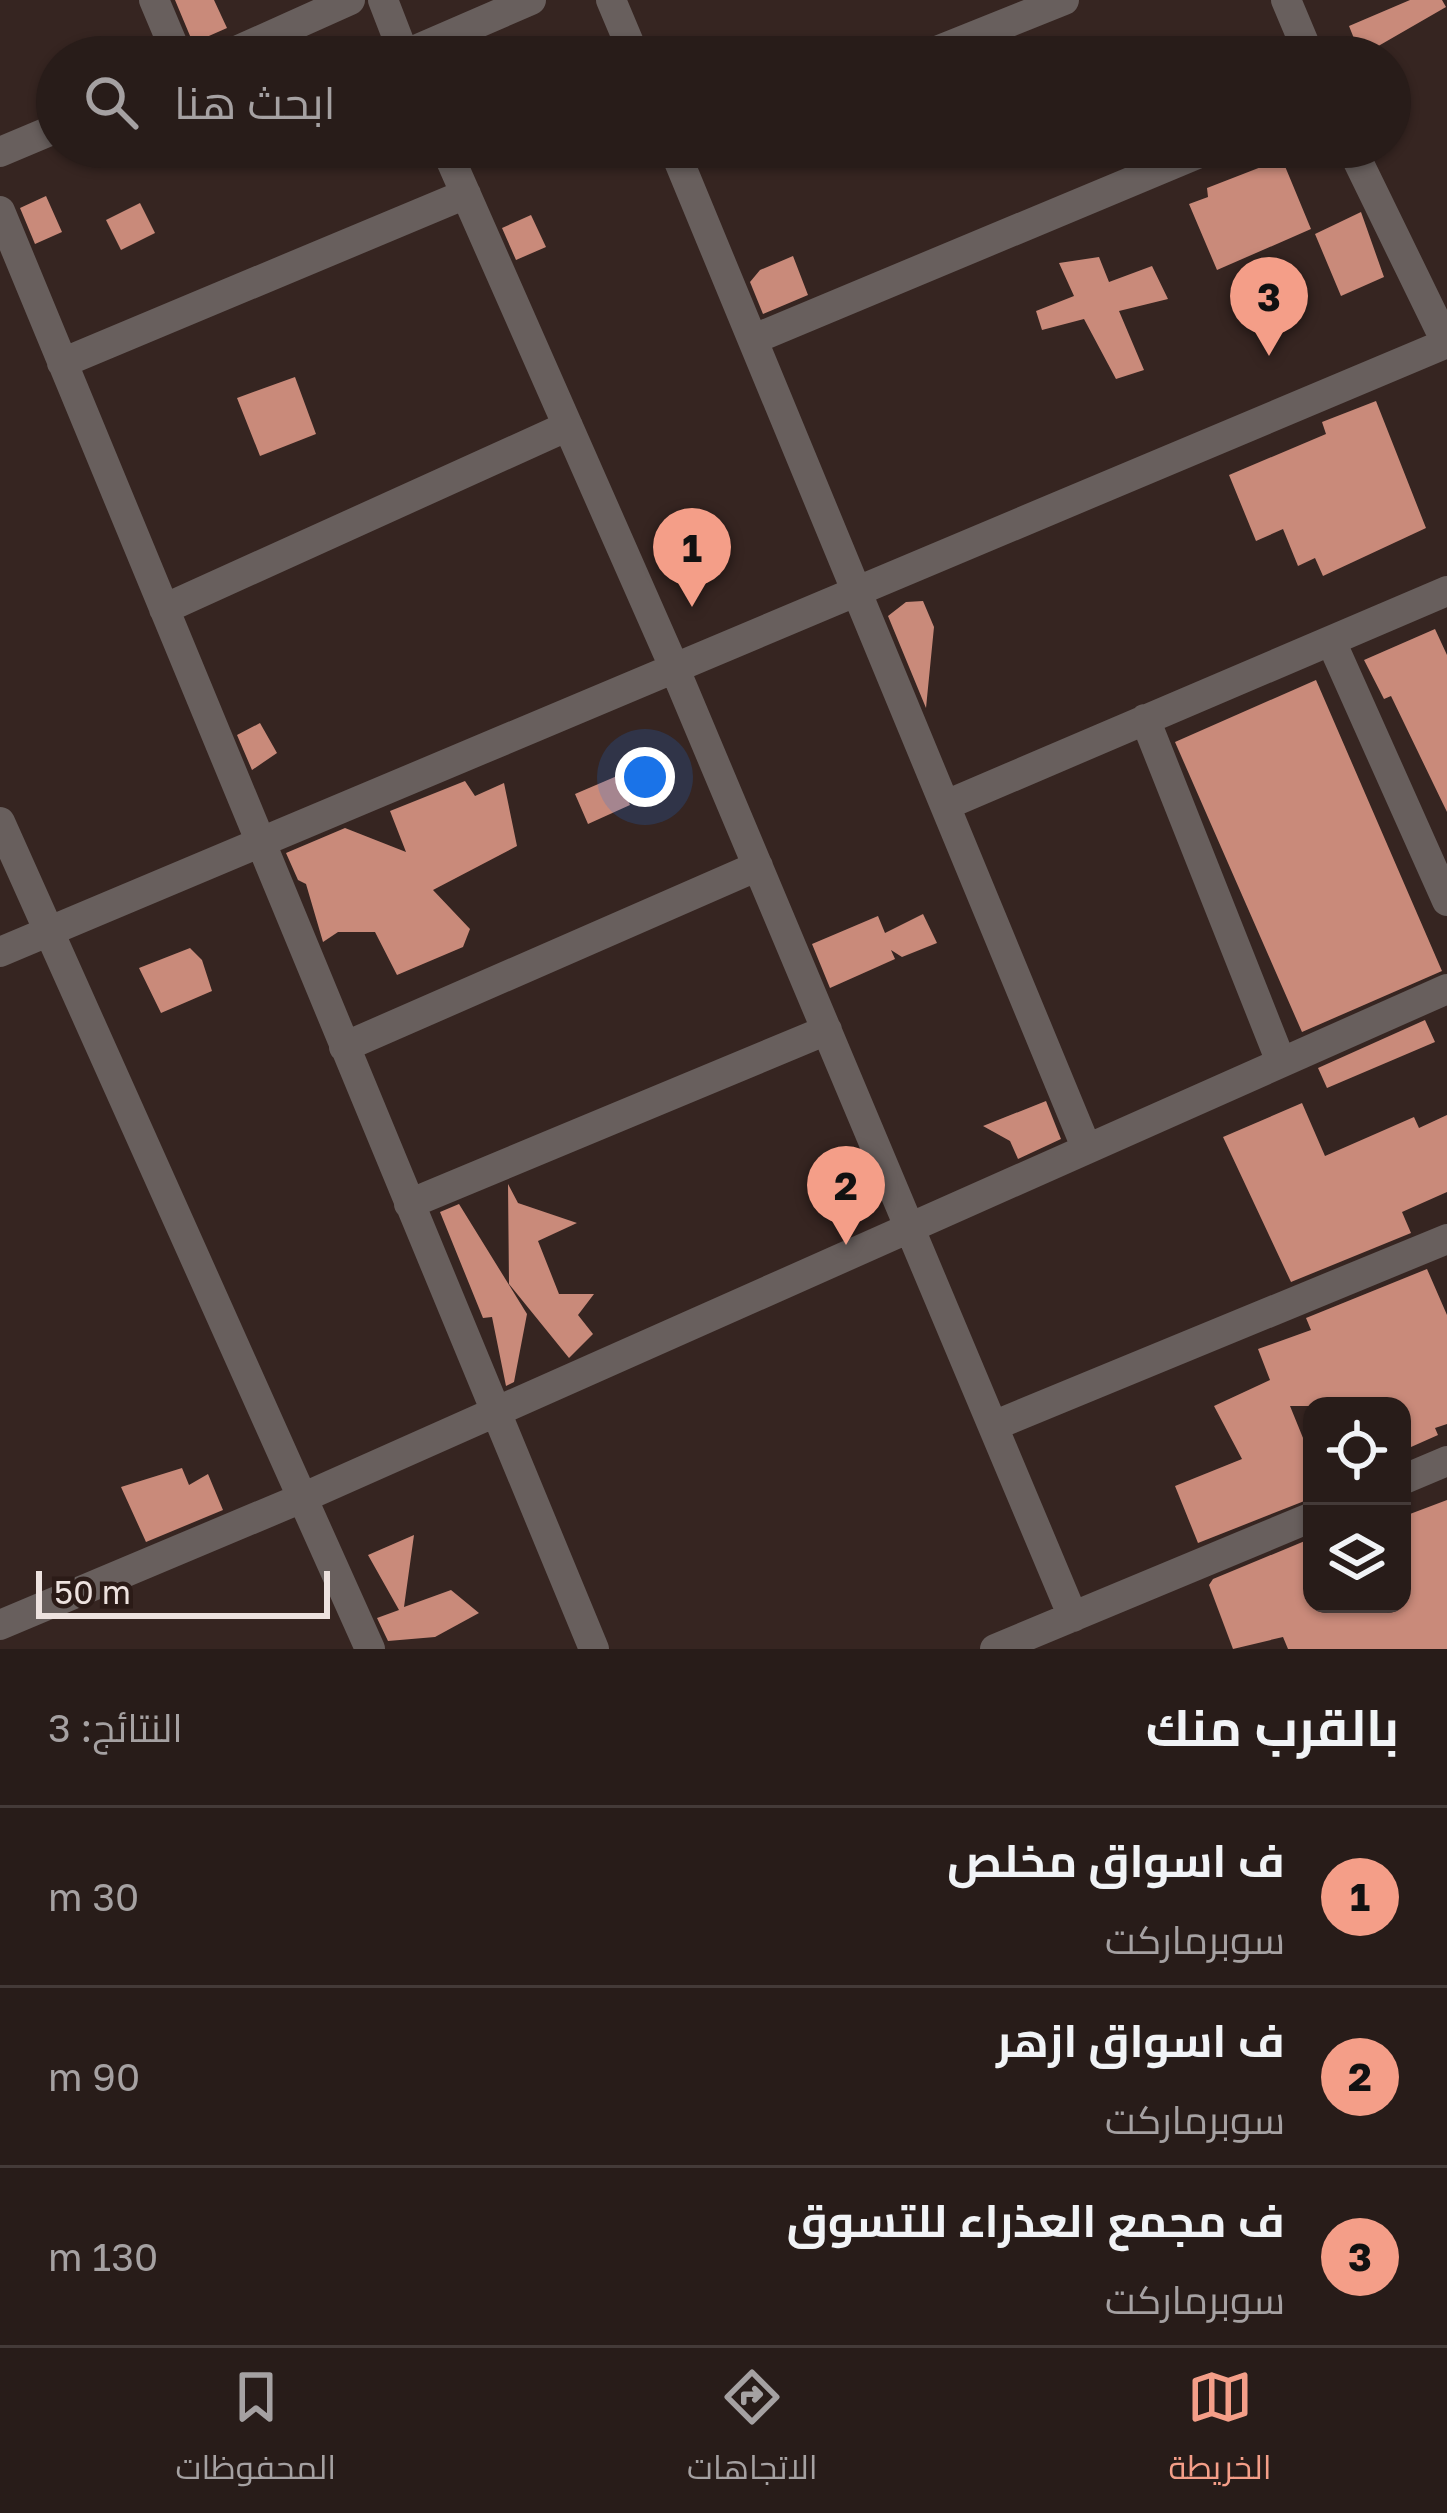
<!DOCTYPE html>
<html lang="ar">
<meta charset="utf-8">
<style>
:root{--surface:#281c19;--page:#342926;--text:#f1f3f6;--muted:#a5a1a2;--line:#443a38;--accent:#f49e88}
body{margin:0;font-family:"Golos Text",Cairo,sans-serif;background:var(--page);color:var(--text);direction:rtl}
.controls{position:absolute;right:36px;bottom:36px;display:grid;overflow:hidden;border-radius:24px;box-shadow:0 3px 9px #0004}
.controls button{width:108px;height:108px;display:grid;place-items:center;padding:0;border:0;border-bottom:3px solid var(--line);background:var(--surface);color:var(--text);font:60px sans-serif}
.scale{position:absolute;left:36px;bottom:30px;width:294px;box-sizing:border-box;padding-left:12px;border:6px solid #ede2df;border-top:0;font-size:33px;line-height:42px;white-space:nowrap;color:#ede2df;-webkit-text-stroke:9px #2b1b17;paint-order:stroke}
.you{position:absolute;left:645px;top:777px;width:42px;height:42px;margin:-30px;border:9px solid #fff;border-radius:50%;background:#1a73e8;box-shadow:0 0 0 18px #1a73e833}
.badge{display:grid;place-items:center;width:78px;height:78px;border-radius:50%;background:var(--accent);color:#111;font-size:39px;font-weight:700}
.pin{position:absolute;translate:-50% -99px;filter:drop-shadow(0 3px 6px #0008)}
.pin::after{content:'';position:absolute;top:63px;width:42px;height:36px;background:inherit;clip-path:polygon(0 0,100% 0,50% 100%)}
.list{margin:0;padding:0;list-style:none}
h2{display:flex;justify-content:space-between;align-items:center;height:156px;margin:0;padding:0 48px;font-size:51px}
h2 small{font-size:39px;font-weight:400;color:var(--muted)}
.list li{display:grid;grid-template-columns:78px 1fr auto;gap:36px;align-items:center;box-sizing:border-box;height:180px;padding:0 48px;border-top:3px solid var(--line)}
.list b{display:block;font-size:45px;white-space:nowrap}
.list p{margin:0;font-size:39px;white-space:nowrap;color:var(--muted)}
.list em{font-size:39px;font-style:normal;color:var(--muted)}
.icon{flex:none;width:66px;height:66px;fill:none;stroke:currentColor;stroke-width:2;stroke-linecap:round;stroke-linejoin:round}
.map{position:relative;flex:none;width:1447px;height:1649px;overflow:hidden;direction:ltr}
.search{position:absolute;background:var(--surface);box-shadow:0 3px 9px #0004;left:36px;right:36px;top:36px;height:132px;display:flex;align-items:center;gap:30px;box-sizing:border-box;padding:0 42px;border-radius:66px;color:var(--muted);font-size:45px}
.sheet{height:696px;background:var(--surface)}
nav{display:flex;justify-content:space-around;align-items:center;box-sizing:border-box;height:168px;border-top:3px solid var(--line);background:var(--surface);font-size:33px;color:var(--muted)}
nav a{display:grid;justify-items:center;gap:6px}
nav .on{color:var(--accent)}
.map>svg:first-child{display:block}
.building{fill:#c98a7a}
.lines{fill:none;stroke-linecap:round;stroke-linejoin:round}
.minor{stroke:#685f5d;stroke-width:30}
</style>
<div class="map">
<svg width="1447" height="1649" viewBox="0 0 1447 1649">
<rect width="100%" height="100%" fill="#362521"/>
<path class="building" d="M 175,0 L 214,0 L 227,28 L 193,43 Z
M 1410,0 L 1442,0 L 1446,7 L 1361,56 L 1349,26 Z
M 1282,159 L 1311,229 L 1217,270 L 1189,204 L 1208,197 L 1207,188 Z
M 46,196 L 62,232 L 35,244 L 20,208 Z
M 140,203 L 155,233 L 121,250 L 106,220 Z
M 1361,212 L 1384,277 L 1341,296 L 1315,234 Z
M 531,215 L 546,247 L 516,260 L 502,228 Z
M 793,256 L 808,295 L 763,314 L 750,282 L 760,270 Z
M 1099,257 L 1109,282 L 1152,266 L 1168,299 L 1119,311 L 1144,370 L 1116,379 L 1084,319 L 1042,330 L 1036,311 L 1074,296 L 1059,263 Z
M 295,377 L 316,434 L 260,456 L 237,398 Z
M 1376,401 L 1426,528 L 1323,576 L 1315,558 L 1298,566 L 1283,529 L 1256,541 L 1229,475 L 1326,434 L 1322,422 Z
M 923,601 L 934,627 L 926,708 L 888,616 L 906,602 Z
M 1435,629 L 1447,655 L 1447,812 L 1391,696 L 1384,699 L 1364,660 Z
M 1316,680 L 1442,971 L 1302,1032 L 1175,742 Z
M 260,723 L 277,753 L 252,770 L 237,735 Z
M 617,776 L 630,805 L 588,824 L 575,794 Z
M 465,781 L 475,796 L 504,783 L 517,846 L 433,890 L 470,929 L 463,947 L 397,975 L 375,932 L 338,932 L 323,942 L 306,884 L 298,880 L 286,853 L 345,828 L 406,852 L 390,811 Z
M 923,914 L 937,943 L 902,957 L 891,950 L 895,959 L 830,988 L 812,944 L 878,916 L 885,933 Z
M 190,948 L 202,960 L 212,991 L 161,1013 L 139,968 Z
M 1425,1020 L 1435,1042 L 1327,1088 L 1318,1068 Z
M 1046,1101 L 1061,1139 L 1018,1159 L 1010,1141 L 983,1126 Z
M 1302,1103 L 1325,1156 L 1414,1117 L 1419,1128 L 1447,1115 L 1447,1192 L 1402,1212 L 1411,1233 L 1291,1282 L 1223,1137 Z
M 508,1184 L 518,1203 L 577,1223 L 538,1241 L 559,1294 L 594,1294 L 578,1315 L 593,1334 L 569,1358 L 509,1284 Z
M 459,1204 L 527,1314 L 514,1382 L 506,1386 L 492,1317 L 483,1318 L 440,1212 Z
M 1427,1269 L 1447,1315 L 1447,1424 L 1435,1428 L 1438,1435 L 1402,1451 L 1402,1406 L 1290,1406 L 1312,1460 L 1312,1498 L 1198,1543 L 1175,1486 L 1242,1459 L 1214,1406 L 1270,1380 L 1258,1349 L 1311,1330 L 1306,1318 Z
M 182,1468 L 189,1485 L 208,1474 L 223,1510 L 146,1542 L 121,1487 Z
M 1447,1500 L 1447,1649 L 1288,1649 L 1283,1637 L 1233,1649 L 1209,1585 L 1213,1579 L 1312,1538 L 1312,1604 L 1402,1604 L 1402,1517 Z
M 414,1535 L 404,1607 L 451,1590 L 479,1613 L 435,1637 L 388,1641 L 377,1618 L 399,1610 L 368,1555 Z"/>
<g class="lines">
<path class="minor" d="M 154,0 L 178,57
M 383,0 L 405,57
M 611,0 L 635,57
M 1286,0 L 1310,57
M 404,55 L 531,0
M 223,57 L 350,0
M 922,57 L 1064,0
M 445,147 L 674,667 L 1073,1617
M 673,147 L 1086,1147
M 1351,147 L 1447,344
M 0,152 L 57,128
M 0,211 L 594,1649
M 754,339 L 1214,147
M 62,363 L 466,194
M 164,609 L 568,426
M 1331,641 L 1447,901
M 1145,719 L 1281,1062
M 946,805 L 1447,591
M 0,822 L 370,1649
M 0,952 L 1447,343
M 344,1047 L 758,866
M 409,1204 L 827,1030
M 993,1426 L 1447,1239
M 1402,1480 L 1447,1461
M 0,1625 L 302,1498 L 1447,989
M 995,1649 L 1312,1517"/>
</g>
</svg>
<div class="controls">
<button><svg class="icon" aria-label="locate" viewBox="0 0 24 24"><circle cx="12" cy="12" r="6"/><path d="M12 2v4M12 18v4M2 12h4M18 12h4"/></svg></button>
<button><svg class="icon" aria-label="layers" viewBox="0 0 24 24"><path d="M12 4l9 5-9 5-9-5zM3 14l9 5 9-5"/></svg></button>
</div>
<div class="scale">50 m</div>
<div class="you"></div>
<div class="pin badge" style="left:692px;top:607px">1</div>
<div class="pin badge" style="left:846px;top:1245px">2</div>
<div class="pin badge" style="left:1269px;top:356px">3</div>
<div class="search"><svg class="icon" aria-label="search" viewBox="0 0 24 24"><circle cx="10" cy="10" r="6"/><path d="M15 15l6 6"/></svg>ابحث هنا</div>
</div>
<section class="sheet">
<h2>بالقرب منك<small>النتائج: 3</small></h2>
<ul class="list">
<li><span class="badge">1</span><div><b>ف اسواق مخلص</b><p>سوبرماركت</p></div><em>30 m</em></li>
<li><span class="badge">2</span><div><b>ف اسواق ازهر</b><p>سوبرماركت</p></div><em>90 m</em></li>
<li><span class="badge">3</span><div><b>ف مجمع العذراء للتسوق</b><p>سوبرماركت</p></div><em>130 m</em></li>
</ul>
</section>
<nav>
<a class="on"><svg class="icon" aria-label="map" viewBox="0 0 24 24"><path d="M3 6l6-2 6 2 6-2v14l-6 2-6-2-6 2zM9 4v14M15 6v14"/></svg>الخريطة</a>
<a><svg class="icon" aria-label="directions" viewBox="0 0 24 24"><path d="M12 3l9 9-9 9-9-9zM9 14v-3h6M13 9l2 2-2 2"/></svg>الاتجاهات</a>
<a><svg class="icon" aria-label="saved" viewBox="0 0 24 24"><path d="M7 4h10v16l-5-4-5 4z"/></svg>المحفوظات</a>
</nav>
